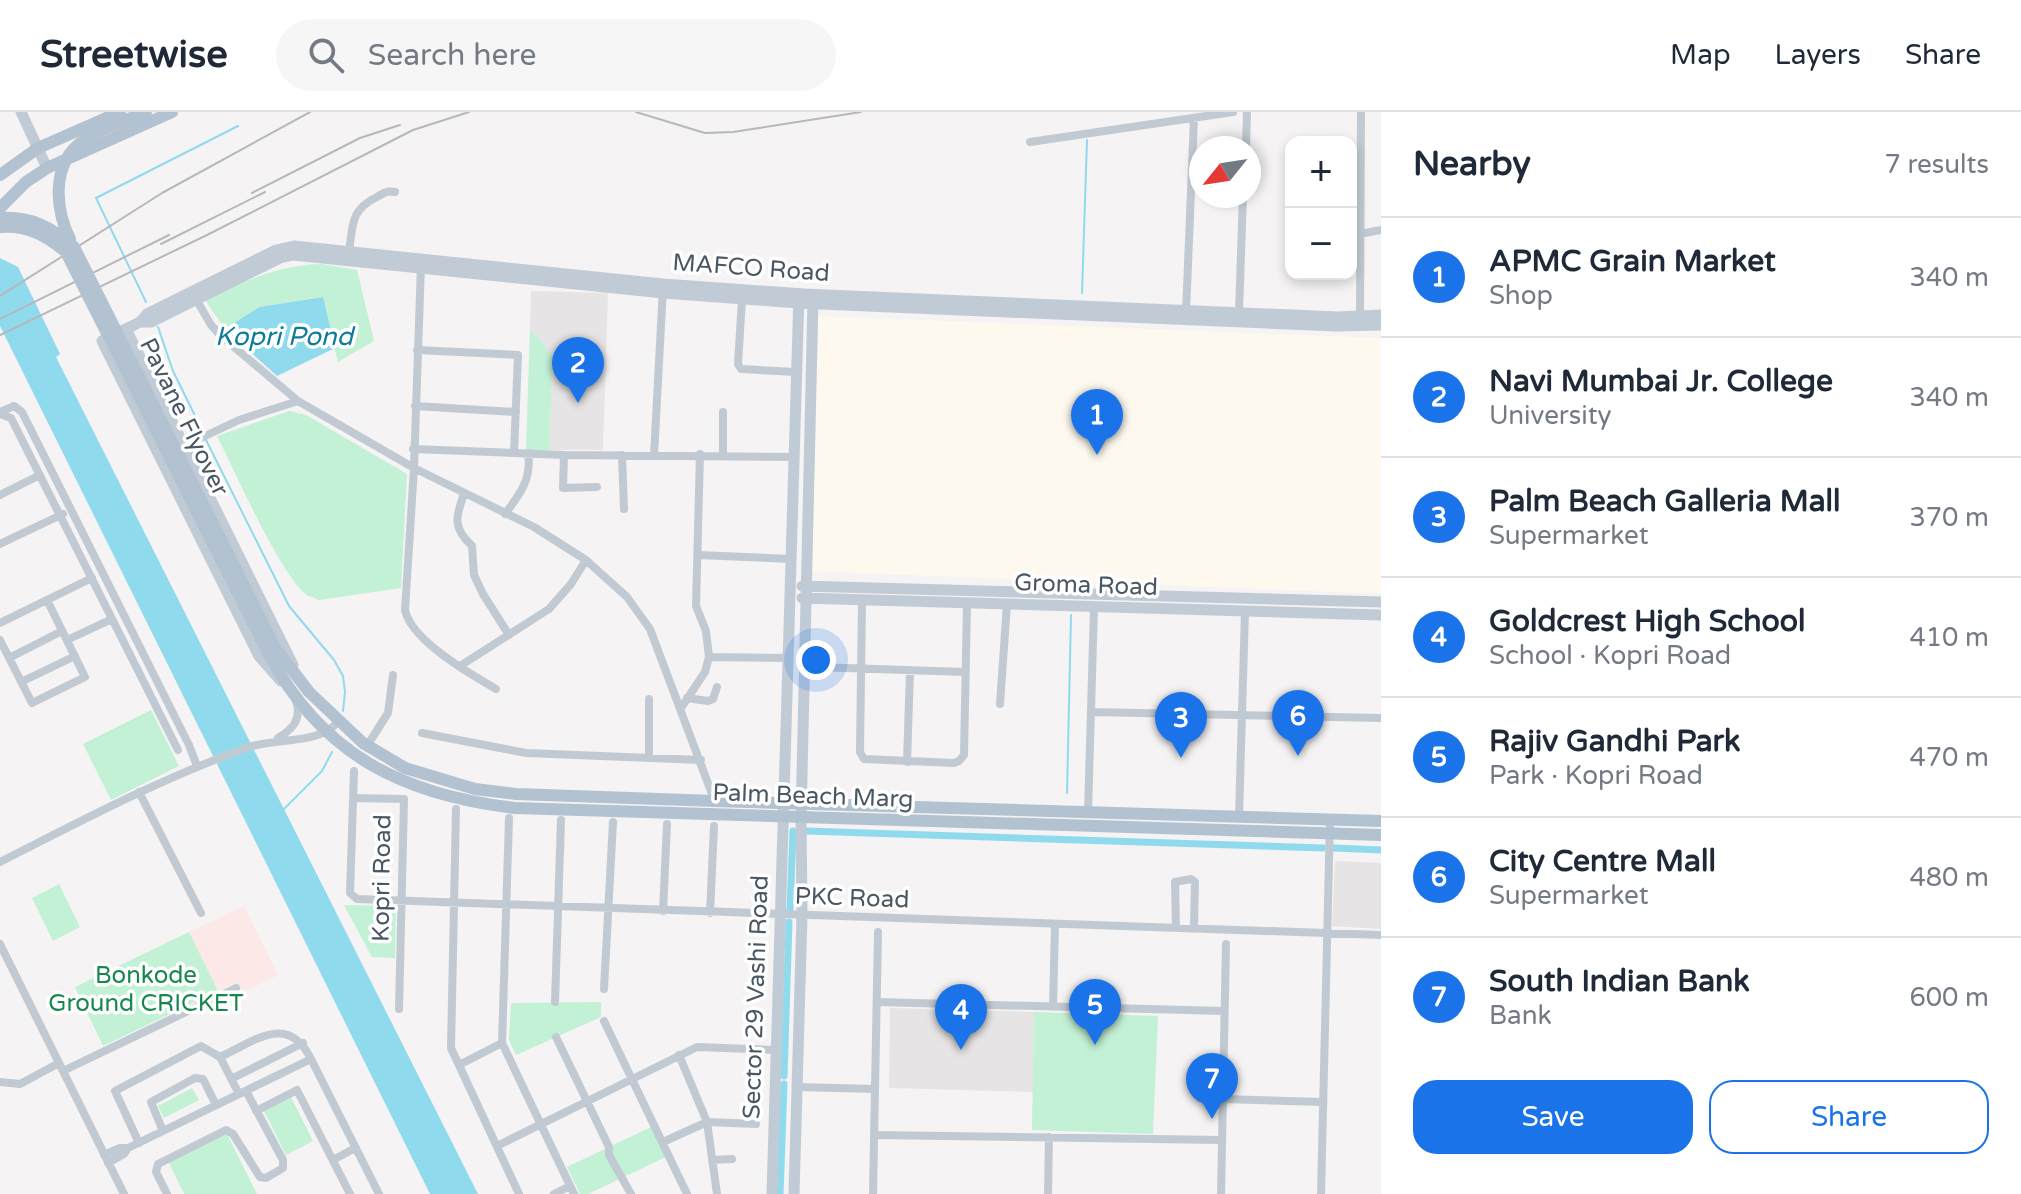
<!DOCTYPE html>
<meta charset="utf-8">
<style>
:root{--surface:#fff;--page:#f6f6f7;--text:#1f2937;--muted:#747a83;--line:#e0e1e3;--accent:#1a73e8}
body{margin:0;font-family:"Varela Round",sans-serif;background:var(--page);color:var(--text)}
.controls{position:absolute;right:24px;top:24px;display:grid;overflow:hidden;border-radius:16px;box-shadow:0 4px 12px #0003}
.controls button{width:72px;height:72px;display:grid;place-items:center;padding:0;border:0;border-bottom:2px solid var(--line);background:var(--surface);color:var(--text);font:40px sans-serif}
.compass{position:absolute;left:1189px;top:24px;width:72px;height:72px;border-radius:50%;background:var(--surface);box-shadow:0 4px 12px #0003;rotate:240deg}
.you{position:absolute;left:816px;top:548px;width:28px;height:28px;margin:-20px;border:6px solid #fff;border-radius:50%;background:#1a73e8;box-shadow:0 0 0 12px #1a73e833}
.badge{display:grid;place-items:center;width:52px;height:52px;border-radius:50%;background:var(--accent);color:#fff;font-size:26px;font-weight:700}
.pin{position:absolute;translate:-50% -66px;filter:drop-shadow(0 2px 4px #0008)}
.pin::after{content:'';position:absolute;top:42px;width:28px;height:24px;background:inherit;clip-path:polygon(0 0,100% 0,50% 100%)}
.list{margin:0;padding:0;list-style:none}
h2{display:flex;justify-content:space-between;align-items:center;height:104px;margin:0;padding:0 32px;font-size:34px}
h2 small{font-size:26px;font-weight:400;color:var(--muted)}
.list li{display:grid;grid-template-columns:52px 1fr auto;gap:24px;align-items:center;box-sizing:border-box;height:120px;padding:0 32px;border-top:2px solid var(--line)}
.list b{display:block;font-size:30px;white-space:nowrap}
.list p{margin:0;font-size:26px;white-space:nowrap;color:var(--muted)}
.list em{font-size:26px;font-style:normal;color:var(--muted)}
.actions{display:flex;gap:16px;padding:24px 32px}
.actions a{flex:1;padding:18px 0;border:2px solid var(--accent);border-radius:24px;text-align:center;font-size:28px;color:var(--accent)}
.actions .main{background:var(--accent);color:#fff}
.icon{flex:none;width:44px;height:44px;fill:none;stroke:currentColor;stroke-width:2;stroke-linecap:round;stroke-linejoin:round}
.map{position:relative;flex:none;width:1381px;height:1082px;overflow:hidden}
header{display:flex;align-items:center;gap:48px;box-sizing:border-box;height:112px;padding:0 40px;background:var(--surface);border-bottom:2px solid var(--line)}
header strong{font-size:38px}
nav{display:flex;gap:44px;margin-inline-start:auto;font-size:28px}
.search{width:560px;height:72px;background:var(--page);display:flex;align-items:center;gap:20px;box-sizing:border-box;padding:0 28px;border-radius:44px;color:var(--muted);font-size:30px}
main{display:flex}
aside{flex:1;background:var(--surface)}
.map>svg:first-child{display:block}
.commercial{fill:#fdf9ef}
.education{fill:#e6e4e5}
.medical{fill:#fce8e6}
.green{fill:#c3f1d5}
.water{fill:#90daee}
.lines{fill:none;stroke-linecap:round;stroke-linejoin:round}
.stream{stroke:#90daee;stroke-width:2}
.canal{stroke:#90daee;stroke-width:7}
.minor{stroke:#c1cad2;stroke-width:8}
.secondary{stroke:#c1cbd6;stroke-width:11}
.primary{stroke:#b3c2d1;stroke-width:12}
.rail{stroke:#b5b8bd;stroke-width:2}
.primary-bridge{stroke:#b3c2d1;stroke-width:12}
.labels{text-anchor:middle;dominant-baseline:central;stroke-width:7;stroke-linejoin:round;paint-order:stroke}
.street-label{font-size:24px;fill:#4a5661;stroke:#fff}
.park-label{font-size:24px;fill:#17864f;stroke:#fff}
.water-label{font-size:26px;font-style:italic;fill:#0c7c9b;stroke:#fff}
</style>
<header>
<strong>Streetwise</strong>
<div class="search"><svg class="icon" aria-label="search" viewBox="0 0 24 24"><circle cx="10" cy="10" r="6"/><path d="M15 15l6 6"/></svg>Search here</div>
<nav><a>Map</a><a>Layers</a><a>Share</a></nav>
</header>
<main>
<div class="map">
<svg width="1381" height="1082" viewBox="0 0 1381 1082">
<rect width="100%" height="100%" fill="#f5f3f3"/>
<path class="commercial" d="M 818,204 L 1381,226 L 1381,482 L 810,459 Z"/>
<path class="education" d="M 531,179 L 608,181 L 603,338 L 549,338 L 553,244 L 530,216 Z
M 1335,749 L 1381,751 L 1381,817 L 1332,814 Z
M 890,896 L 1034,900 L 1033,980 L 889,976 Z"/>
<path class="medical" d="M 244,794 L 278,863 L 243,880 L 237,870 L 218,879 L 189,820 Z"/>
<path class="green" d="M 321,152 L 357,158 L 374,229 L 338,250 L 322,185 L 259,195 L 225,217 L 205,188 C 243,170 278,153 321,152 Z
M 530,216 L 553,244 L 549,338 L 526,338 Z
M 289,299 L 306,303 L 407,362 L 401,476 L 319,488 C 317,487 309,484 307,483 C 281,465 234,357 217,324 Z
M 151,598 L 179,654 L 111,688 L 83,632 Z
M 59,772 L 80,815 L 53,829 L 32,786 Z
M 344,793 L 396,794 L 395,846 L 372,845 Z
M 189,820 L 218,879 L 103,934 L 75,875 Z
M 601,890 L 601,905 L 516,943 L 509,928 L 511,891 Z
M 1034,900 L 1158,904 L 1153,1022 L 1032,1018 Z
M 192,976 L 199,988 L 164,1006 L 158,994 Z
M 291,985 L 313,1029 L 286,1043 L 264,999 Z
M 651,1015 L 666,1045 L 588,1082 L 580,1082 L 567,1055 Z
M 225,1018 L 257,1082 L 184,1082 L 167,1047 Z"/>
<path class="water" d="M 0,146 L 18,155 L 60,242 L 56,245 L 478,1082 L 430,1082 L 0,214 Z
M 323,185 L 335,236 L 277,264 L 225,217 L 259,195 Z"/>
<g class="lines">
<path class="stream" d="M 1082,181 L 1087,28
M 146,190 L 96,86 L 238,14
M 158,215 L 173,259 L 203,320
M 205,326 L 289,494 L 334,548 L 343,564 L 345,580 L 343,599
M 1067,681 L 1071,503
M 282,699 L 322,659 L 332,640"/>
<path class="canal" d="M 807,719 L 1323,736
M 1334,736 L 1381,738
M 790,798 L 793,719
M 784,964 L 789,810
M 780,1082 L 784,972"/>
<path class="minor" d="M 1030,30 L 1233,0
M 1246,36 L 1247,0
M 1360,122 L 1381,118
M 349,140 C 353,113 350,98 377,85 C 384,81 387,78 395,80
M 421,153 L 414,356 L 405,498 C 411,528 470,562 496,577
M 196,187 L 211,213 L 221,224 L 298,289
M 742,187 L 738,252 L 741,257 L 796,260
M 1186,201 L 1194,6
M 1239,201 L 1243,84
M 1360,204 L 1361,0
M 417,238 L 518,243 L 514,341
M 415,294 L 516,300
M 0,300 L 14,294 L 22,300 L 189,633 L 197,654
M 0,302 L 11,306 L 178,638
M 184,334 L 239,308 L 298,289 L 414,356 L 534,415 L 586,448 L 627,485 L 650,517 L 715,690
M 413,337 L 564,343 L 794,345
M 564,343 L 563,376 L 597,375
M 622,343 L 624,397
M 654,343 L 663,176
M 723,343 L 723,300
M 464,382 C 455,406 453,416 472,434 L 474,463 L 483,482 L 509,523
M 0,383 L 40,363
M 505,402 C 520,382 532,367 528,341
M 0,432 L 63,402
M 698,443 L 791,447
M 862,488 L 860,640 L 864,647 L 954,651 L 959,649 L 964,643 L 967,492
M 0,511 L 92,466
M 0,528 L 32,591 L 85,565 L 47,488
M 67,528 L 112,507
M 709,545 L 788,546
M 9,546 L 62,519
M 460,554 L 549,497 L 571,472 L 586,448
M 816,555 L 965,560
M 21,570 L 75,544
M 687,586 L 708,589 L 713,587 L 717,575
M 1000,592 L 1007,492
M 681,596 L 705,560 L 709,545 L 706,519 L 696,494 L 700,342
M 1091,600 L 1381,606
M 422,621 L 526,641 L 701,648
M 278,626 C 293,617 302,607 296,589
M 367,634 L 388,601 L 393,563
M 649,646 L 649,587
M 907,650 L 910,559
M 354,659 L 350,781 L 357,787 L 1381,823
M 139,680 L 201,801
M 354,686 L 404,687 L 399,897
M 456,697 L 451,936 L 519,1082
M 1088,701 L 1094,496
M 1239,704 L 1245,500
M 509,706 L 502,931 L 574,1082
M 0,750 C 81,709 160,667 246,636 C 276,625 316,634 338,610
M 663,799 L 667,712
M 710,801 L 714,714
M 1176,816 L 1175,770 L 1191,767 L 1195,770 L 1194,816
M 0,832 L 124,1082
M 604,877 L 613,710
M 555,890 L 561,708
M 877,890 L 1224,899
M 1053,895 L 1055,812
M 604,909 L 687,1082
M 556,925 L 609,1035 L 609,1043 L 631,1082
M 679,943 L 707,1010 L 717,1082
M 220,945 L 239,982
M 459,953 L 502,931
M 63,959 L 236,876
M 231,967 L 303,931
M 0,970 L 20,972 L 59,951
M 797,975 L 875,977
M 1223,987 L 1323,990
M 256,999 L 297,978 L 350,1082
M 163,1019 L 151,990 L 195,966 L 203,967 L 216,993
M 874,1023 L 1222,1028
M 663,1030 L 707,1010 L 756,1012
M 139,1031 L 115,979 L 201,934 L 220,945 C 255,929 288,900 311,947
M 497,1034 L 697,935 L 776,938
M 128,1036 L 311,947 L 379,1082
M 104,1043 L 120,1036 L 128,1036 L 124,1042 L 108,1051
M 333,1048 L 355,1036
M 712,1048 L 732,1047
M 167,1082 L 156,1060 L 158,1052 L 226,1018 L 233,1022 L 260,1065 L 266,1066 L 283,1056 L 283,1048 L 246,979
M 554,1082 L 570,1074
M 873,1082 L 878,820
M 1048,1082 L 1049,1025
M 1221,1082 L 1226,832
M 1321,1082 L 1330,707"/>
<path class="secondary" d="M 21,0 L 47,56
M 140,210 L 151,210 L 280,146 L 293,143 L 663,181 L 798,191 L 1337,214 L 1381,213
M 126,217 L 293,553
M 802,474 L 1381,490
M 802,486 L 1381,503
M 281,569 L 259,544 L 102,229 L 140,210 L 147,202 L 276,138 L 294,134 L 663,172 L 804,182 L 1337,205 L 1381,203
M 772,1082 L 799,183
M 794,1082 L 802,804 L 801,706 L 813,187"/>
<path class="primary" d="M 0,63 L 38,36 L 120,0
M 0,96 L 26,70 L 47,56 L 172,0
M 276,537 L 309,580 L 363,631 L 405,656 L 475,677 L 516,682 L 715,689 L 1381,709
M 268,541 C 322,643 403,683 515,696 L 1381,723"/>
<path class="rail" d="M 636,0 L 705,21 L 733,20 L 861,0
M 252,81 L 360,26 L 400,13
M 161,132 L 265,80
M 0,184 L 162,81 L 310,0
M 0,207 L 169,123
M 0,223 L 207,123 L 413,18 L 469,0"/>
<path class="primary-bridge" d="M 0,106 C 30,104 52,115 74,135 L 276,537
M 0,115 C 27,113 46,123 66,140 L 268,541
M 70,127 C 55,97 51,51 83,29 C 101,16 125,9 146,0"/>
</g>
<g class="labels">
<g class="street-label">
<text transform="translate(751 156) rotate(4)">MAFCO Road</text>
<text transform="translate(184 305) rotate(64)">Pavane Flyover</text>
<text transform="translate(1086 473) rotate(2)">Groma Road</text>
<text transform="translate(813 684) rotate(2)">Palm Beach Marg</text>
<text transform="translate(382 766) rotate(-89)">Kopri Road</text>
<text transform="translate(852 786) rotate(2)">PKC Road</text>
<text transform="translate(756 885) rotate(-88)">Sector 29 Vashi Road</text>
</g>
<g class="park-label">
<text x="146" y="863">Bonkode<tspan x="146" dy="28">Ground CRICKET</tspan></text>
</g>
<g class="water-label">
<text x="284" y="224">Kopri Pond</text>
</g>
</g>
</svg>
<div class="controls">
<button>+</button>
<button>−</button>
</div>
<svg class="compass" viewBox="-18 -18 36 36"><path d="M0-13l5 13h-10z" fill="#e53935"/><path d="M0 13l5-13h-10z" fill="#747a83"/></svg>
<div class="you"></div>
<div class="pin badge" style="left:1097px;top:343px">1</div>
<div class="pin badge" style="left:578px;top:291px">2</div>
<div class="pin badge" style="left:1181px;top:646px">3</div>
<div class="pin badge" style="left:961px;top:938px">4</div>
<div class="pin badge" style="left:1095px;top:933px">5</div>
<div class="pin badge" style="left:1298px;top:644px">6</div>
<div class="pin badge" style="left:1212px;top:1007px">7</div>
</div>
<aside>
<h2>Nearby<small>7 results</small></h2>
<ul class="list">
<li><span class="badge">1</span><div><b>APMC Grain Market</b><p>Shop</p></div><em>340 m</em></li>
<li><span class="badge">2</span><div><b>Navi Mumbai Jr. College</b><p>University</p></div><em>340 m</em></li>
<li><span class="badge">3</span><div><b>Palm Beach Galleria Mall</b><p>Supermarket</p></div><em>370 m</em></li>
<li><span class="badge">4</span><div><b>Goldcrest High School</b><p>School · Kopri Road</p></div><em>410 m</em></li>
<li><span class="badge">5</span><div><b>Rajiv Gandhi Park</b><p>Park · Kopri Road</p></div><em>470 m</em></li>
<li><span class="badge">6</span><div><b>City Centre Mall</b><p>Supermarket</p></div><em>480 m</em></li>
<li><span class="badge">7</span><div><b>South Indian Bank</b><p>Bank</p></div><em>600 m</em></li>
</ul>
<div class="actions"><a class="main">Save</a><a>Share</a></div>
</aside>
</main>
